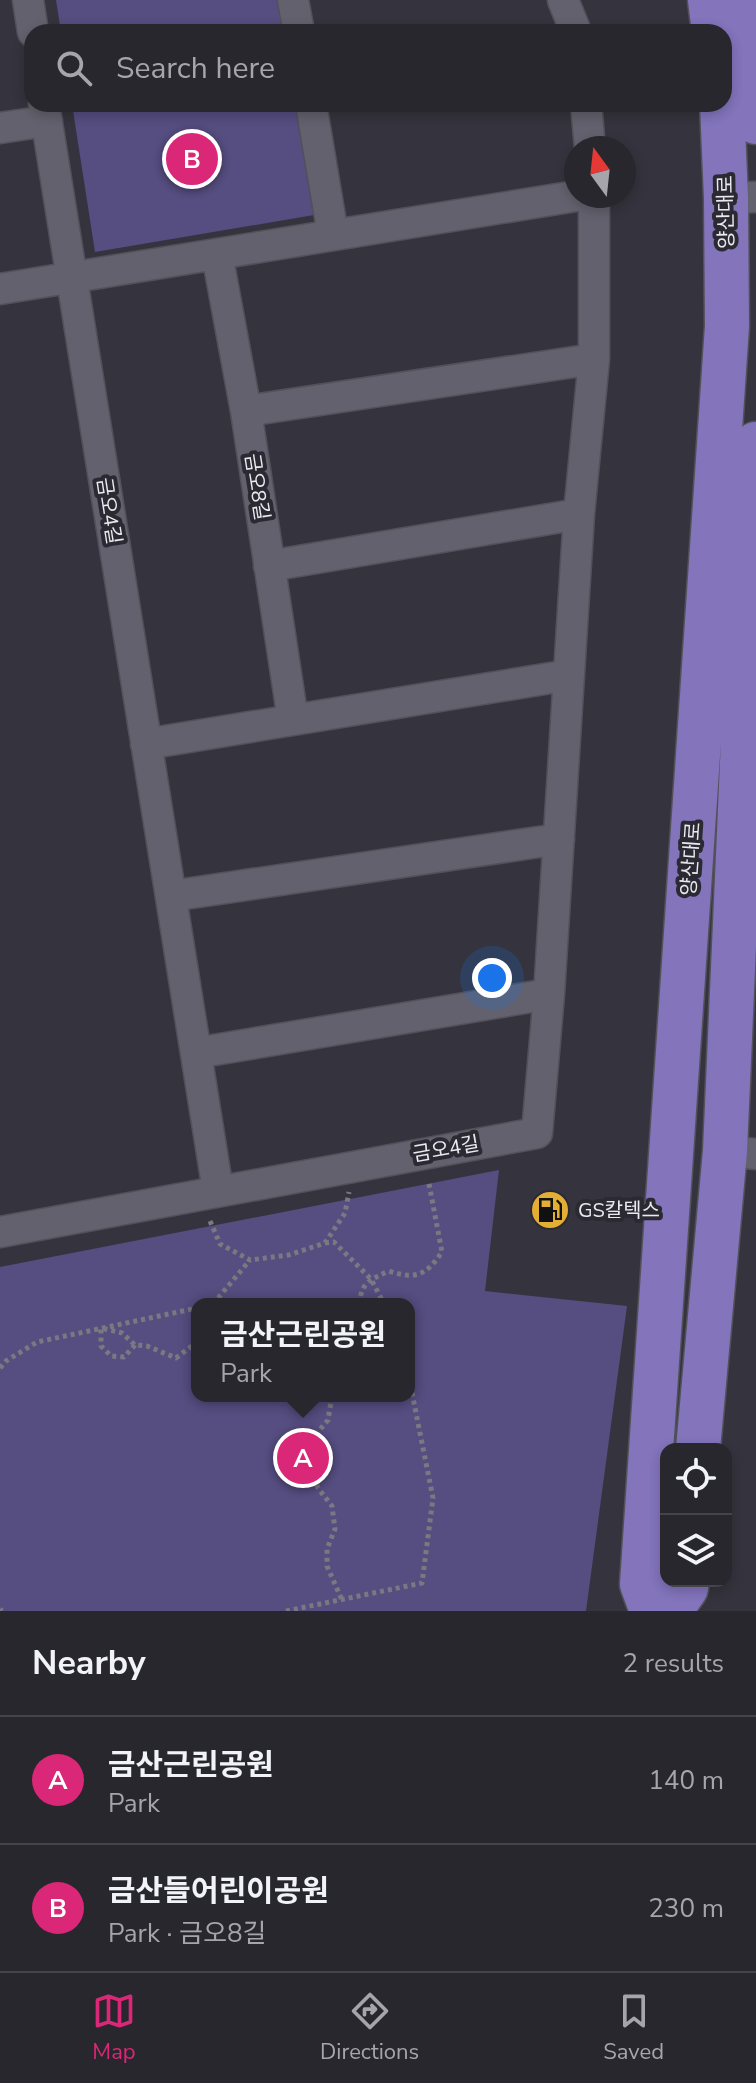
<!DOCTYPE html>
<meta charset="utf-8">
<style>
:root{--surface:#28272e;--page:#34333a;--text:#f1f3f6;--muted:#a5a5aa;--line:#44444a;--accent:#db2777}
body{margin:0;font-family:"Nunito Sans","Noto Sans KR",sans-serif;background:var(--page);color:var(--text)}
.controls{position:absolute;right:24px;bottom:24px;display:grid;overflow:hidden;border-radius:16px;box-shadow:0 4px 12px #0003}
.controls button{width:72px;height:72px;display:grid;place-items:center;padding:0;border:0;border-bottom:2px solid var(--line);background:var(--surface);color:var(--text);font:40px sans-serif}
.compass{position:absolute;left:564px;top:136px;width:72px;height:72px;border-radius:50%;background:var(--surface);box-shadow:0 4px 12px #0003;rotate:345deg}
.you{position:absolute;left:492px;top:978px;width:28px;height:28px;margin:-20px;border:6px solid #fff;border-radius:50%;background:#1a73e8;box-shadow:0 0 0 12px #1a73e833}
.badge{display:grid;place-items:center;width:52px;height:52px;border-radius:50%;background:var(--accent);color:#fff;font-size:26px;font-weight:700}
.pin{position:absolute;translate:-50% -50%;border:4px solid #fff;box-shadow:0 2px 8px #0006}
.popup{position:absolute;left:191px;top:1298px;width:224px;height:104px;box-sizing:border-box;display:grid;place-content:center;border-radius:16px;background:var(--surface);filter:drop-shadow(0 2px 6px #0005);font-size:26px;white-space:nowrap;color:var(--muted)}
.popup b{font-size:30px;color:var(--text)}
.popup::after{content:'';position:absolute;left:50%;top:100%;margin-left:-16px;border:16px solid transparent;border-top-color:var(--surface)}
.list{margin:0;padding:0;list-style:none}
h2{display:flex;justify-content:space-between;align-items:center;height:104px;margin:0;padding:0 32px;font-size:34px}
h2 small{font-size:26px;font-weight:400;color:var(--muted)}
.list li{display:grid;grid-template-columns:52px 1fr auto;gap:24px;align-items:center;box-sizing:border-box;height:128px;padding:0 32px;border-top:2px solid var(--line)}
.list b{display:block;font-size:30px;white-space:nowrap}
.list p{margin:0;font-size:26px;white-space:nowrap;color:var(--muted)}
.list em{font-size:26px;font-style:normal;color:var(--muted)}
.icon{flex:none;width:44px;height:44px;fill:none;stroke:currentColor;stroke-width:2;stroke-linecap:round;stroke-linejoin:round}
.map{position:relative;flex:none;width:756px;height:1611px;overflow:hidden}
.search{position:absolute;background:var(--surface);box-shadow:0 4px 12px #0003;left:24px;right:24px;top:24px;height:88px;display:flex;align-items:center;gap:20px;box-sizing:border-box;padding:0 28px;border-radius:24px;color:var(--muted);font-size:30px}
.sheet{height:360px;background:var(--surface)}
nav{display:flex;justify-content:space-around;align-items:center;box-sizing:border-box;height:112px;border-top:2px solid var(--line);background:var(--surface);font-size:22px;color:var(--muted)}
nav a{display:grid;justify-items:center;gap:4px}
nav .on{color:var(--accent)}
.map>svg:first-child{display:block}
.green{fill:#564d80;fill-rule:evenodd}
.lines{fill:none;stroke-linecap:round;stroke-linejoin:round}
.minor-casing{stroke:#525159;stroke-width:33}
.primary-casing{stroke:#525159;stroke-width:47}
.path{stroke:#7a7982;stroke-width:5;stroke-dasharray:4 4;stroke-linecap:butt}
.minor{stroke:#63616d;stroke-width:30}
.primary{stroke:#8374bc;stroke-width:44}
.labels{text-anchor:middle;dominant-baseline:central;stroke-width:8;stroke-linejoin:round;paint-order:stroke}
.street-label{font-size:20px;fill:#eae9f0;stroke:#2b2a33}
.poi-label{font-size:20px;fill:#eae9f0;stroke:#2b2a33;text-anchor:start}
</style>
<div class="map">
<svg width="756" height="1611" viewBox="0 0 756 1611">
<rect width="100%" height="100%" fill="#35343e"/>
<path class="green" d="M 56,0 L 277,0 L 283,32 L 61,32 Z
M 72,104 L 295,104 L 314,215 L 95,252 Z
M 499,1170 L 485,1291 L 627,1306 L 586,1611 L 0,1611 L 0,1267 ZM 197,1304 L 409,1304 L 409,1396 L 197,1396 Z"/>
<g class="lines">
<g class="minor-casing">
<path id="minor" d="M 28,0 L 33,32
M 293,0 L 299,32
M 563,0 L 576,32
M 44,104 L 218,1191
M 311,104 L 333,235
M 586,104 L 590,148
M 0,128 L 47,121
M 726,198 L 756,197
M 217,254 L 246,411 L 293,720
M 0,289 L 576,196
M 246,411 L 594,359
M 269,566 L 579,514
M 146,744 L 569,675
M 171,896 L 559,839
M 196,1053 L 549,994
M 725,1151 L 756,1154
M 0,1232 L 537,1133 L 549,994 L 579,514 L 594,359 L 594,196"/>
</g>
<g class="primary-casing">
<path id="primary" d="M 710,0 L 714,32
M 744,0 L 756,122
M 698,1449 L 725,1151 L 756,444
M 652,1611 L 642,1584 L 727,326 L 726,198 L 722,104
M 670,1611 L 686,1588 L 687,1581"/>
</g>
<path class="path" d="M 210,1221 L 220,1244 L 250,1260 L 289,1255 L 325,1243 L 345,1213 L 349,1192
M 325,1243 L 334,1242 L 371,1279 L 384,1304
M 213,1304 L 250,1260
M 360,1304 C 360,1283 371,1279 389,1271 C 417,1280 426,1275 442,1252 L 429,1184
M 135,1345 L 124,1357 L 111,1356 L 101,1346 L 101,1328 L 122,1333 L 135,1345 L 147,1346 L 176,1358 L 197,1342
M 0,1368 L 6,1361 L 37,1342 L 197,1308
M 332,1396 L 328,1420 L 313,1438 L 309,1463 L 318,1488 L 332,1506 L 335,1529 L 327,1549 L 327,1566 L 342,1600
M 0,1609 L 2,1611
M 286,1611 L 422,1583 L 433,1498 L 409,1378"/>
<use href="#minor" class="minor"/>
<use href="#primary" class="primary"/>
</g>
<defs>
<g id="fuel-disc" transform="scale(2)"><circle r="9.5" fill="#e4ae35" stroke="#2b2a33"/><path d="M-5.5-6h7V0h2V4h1.3V-2.5L3-4.5l.8-.8L6-3V5H2.5V1h-1V6h-7ZM-4.2-4.7v3.2H.2V-4.7Z" fill="#111"/></g>
</defs>
<g fill-rule="evenodd">
<use href="#fuel-disc" x="550" y="1210"/>
</g>
<g class="labels">
<g class="street-label">
<text transform="translate(726 212) rotate(-91)">양산대로</text>
<text transform="translate(257 487) rotate(81)">금오8길</text>
<text transform="translate(109 511) rotate(81)">금오4길</text>
<text transform="translate(691 859) rotate(-86)">양산대로</text>
<text transform="translate(446 1149) rotate(-10)">금오4길</text>
</g>
<g class="poi-label">
<text x="578" y="1210">GS칼텍스</text>
</g>
</g>
</svg>
<div class="controls">
<button><svg class="icon" aria-label="locate" viewBox="0 0 24 24"><circle cx="12" cy="12" r="6"/><path d="M12 2v4M12 18v4M2 12h4M18 12h4"/></svg></button>
<button><svg class="icon" aria-label="layers" viewBox="0 0 24 24"><path d="M12 4l9 5-9 5-9-5zM3 14l9 5 9-5"/></svg></button>
</div>
<svg class="compass" viewBox="-18 -18 36 36"><path d="M0-13l5 13h-10z" fill="#e53935"/><path d="M0 13l5-13h-10z" fill="#a5a5aa"/></svg>
<div class="you"></div>
<div class="pin badge" style="left:303px;top:1458px">A</div>
<div class="popup"><b>금산근린공원</b>Park</div>
<div class="pin badge" style="left:192px;top:159px">B</div>
<div class="search"><svg class="icon" aria-label="search" viewBox="0 0 24 24"><circle cx="10" cy="10" r="6"/><path d="M15 15l6 6"/></svg>Search here</div>
</div>
<section class="sheet">
<h2>Nearby<small>2 results</small></h2>
<ul class="list">
<li><span class="badge">A</span><div><b>금산근린공원</b><p>Park</p></div><em>140 m</em></li>
<li><span class="badge">B</span><div><b>금산들어린이공원</b><p>Park · 금오8길</p></div><em>230 m</em></li>
</ul>
</section>
<nav>
<a class="on"><svg class="icon" aria-label="map" viewBox="0 0 24 24"><path d="M3 6l6-2 6 2 6-2v14l-6 2-6-2-6 2zM9 4v14M15 6v14"/></svg>Map</a>
<a><svg class="icon" aria-label="directions" viewBox="0 0 24 24"><path d="M12 3l9 9-9 9-9-9zM9 14v-3h6M13 9l2 2-2 2"/></svg>Directions</a>
<a><svg class="icon" aria-label="saved" viewBox="0 0 24 24"><path d="M7 4h10v16l-5-4-5 4z"/></svg>Saved</a>
</nav>
